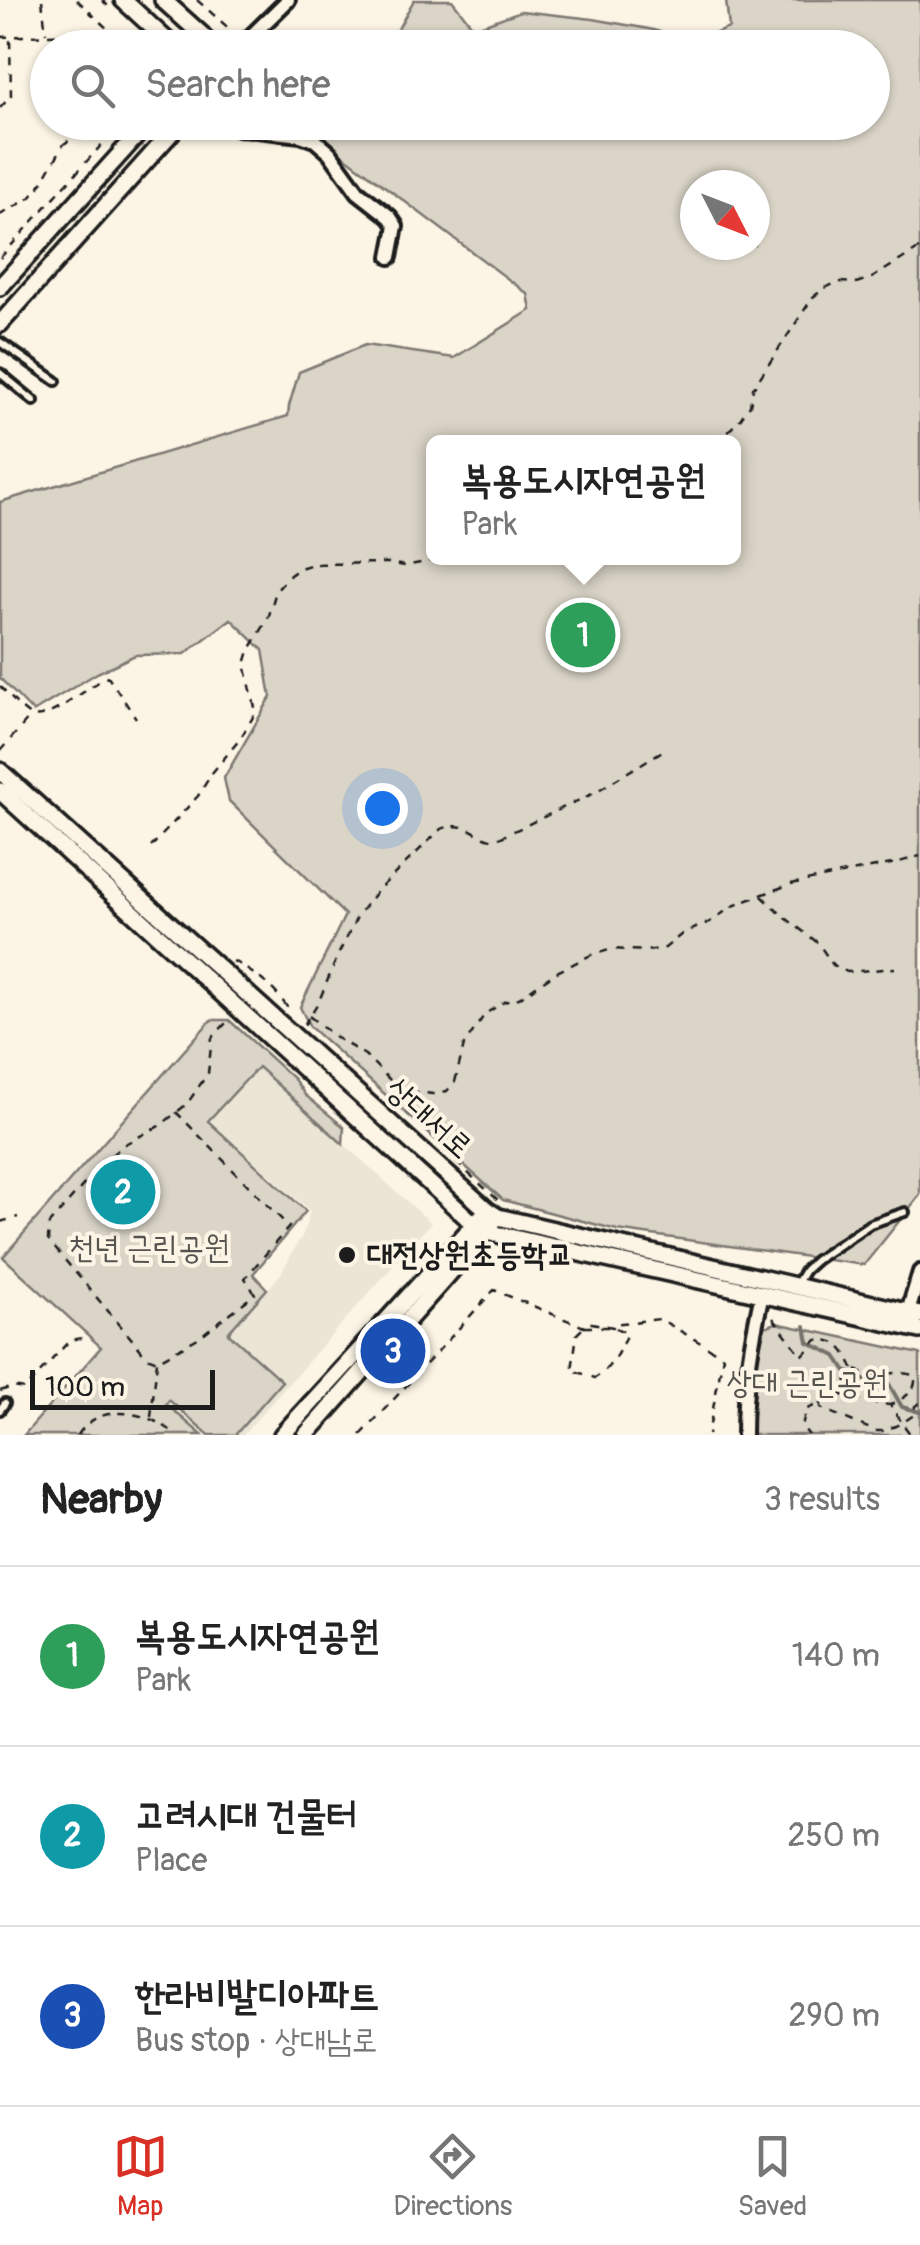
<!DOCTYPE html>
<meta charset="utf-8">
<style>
:root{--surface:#fff;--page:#f6f6f6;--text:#222;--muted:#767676;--line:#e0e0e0;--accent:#d93025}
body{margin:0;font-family:Pangolin,"Poor Story",sans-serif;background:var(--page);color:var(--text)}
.compass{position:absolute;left:680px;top:170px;width:90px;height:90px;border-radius:50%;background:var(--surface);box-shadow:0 2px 8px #0004;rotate:132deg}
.scale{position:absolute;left:30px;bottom:25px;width:185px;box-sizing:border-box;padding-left:10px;border:5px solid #1c1c1c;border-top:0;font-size:28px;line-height:35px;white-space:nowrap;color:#1c1c1c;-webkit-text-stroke:8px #fcf5e5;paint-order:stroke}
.you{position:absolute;left:382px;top:808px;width:35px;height:35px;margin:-25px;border:8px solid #fff;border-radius:50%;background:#1a73e8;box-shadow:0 0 0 15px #1a73e833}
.badge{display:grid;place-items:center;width:65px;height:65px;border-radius:50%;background:var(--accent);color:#fff;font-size:32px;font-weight:700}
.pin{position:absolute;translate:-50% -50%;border:5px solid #fff;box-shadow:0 2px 10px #0006}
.popup{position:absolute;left:426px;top:435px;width:315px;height:130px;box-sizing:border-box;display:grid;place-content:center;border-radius:15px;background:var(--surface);filter:drop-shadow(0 2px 8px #0005);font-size:32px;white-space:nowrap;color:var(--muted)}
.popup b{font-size:38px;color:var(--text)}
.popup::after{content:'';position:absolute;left:50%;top:100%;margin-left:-20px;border:20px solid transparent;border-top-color:var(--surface)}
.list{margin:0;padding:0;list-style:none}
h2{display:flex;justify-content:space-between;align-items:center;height:130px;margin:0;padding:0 40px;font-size:42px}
h2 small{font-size:32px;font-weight:400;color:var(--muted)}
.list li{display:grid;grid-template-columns:65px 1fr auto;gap:30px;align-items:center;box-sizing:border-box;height:180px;padding:0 40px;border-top:2px solid var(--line)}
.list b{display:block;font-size:38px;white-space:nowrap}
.list p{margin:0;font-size:32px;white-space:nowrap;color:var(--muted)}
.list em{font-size:32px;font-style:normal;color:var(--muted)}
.icon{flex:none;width:55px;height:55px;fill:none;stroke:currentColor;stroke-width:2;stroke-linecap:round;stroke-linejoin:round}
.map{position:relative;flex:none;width:920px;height:1435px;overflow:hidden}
.search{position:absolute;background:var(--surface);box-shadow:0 2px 8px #0004;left:30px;right:30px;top:30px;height:110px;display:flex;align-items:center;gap:25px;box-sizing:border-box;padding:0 35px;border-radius:55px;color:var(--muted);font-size:38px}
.sheet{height:670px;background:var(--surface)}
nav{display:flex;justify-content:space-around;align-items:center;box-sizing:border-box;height:140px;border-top:2px solid var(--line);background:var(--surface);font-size:28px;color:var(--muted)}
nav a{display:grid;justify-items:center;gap:5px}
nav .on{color:var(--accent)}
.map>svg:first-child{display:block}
.built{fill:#ebe5d6}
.green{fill:#dbd5c8;stroke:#7c7872;stroke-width:2.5;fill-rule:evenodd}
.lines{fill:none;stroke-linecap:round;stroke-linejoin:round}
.stream{stroke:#75726c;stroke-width:4}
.service-casing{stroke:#1c1c1c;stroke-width:14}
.minor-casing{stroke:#1c1c1c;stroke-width:20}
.tertiary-casing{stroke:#1c1c1c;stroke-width:22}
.secondary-casing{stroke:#1c1c1c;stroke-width:25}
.path{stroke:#1c1c1c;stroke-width:2.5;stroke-dasharray:8 8;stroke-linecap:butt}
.service{stroke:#fcf5e5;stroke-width:6}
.minor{stroke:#fcf5e5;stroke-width:12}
.tertiary{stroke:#fcf5e5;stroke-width:15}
.secondary{stroke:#fcf5e5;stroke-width:18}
.poi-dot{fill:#1c1c1c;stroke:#fcf5e5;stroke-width:4}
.labels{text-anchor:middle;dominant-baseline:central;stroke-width:8;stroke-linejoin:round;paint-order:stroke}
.street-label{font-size:32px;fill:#1c1c1c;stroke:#fcf5e5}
.park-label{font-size:32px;fill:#555450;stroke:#fcf5e5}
.poi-label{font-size:32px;font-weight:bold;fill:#1c1c1c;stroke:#fcf5e5;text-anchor:start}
</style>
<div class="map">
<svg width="920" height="1435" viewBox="0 0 920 1435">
<rect width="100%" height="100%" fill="#fcf5e5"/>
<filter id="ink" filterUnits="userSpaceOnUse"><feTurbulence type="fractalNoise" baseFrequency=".01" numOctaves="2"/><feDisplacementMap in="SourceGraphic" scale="20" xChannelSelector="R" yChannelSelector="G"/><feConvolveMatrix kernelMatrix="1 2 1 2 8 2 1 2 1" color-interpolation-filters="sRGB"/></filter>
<g filter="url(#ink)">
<path class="built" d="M 258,1066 L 431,1223 L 243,1435 L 204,1435 L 167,1402 L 280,1275 L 303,1234 L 310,1211 L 210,1121 Z"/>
<path class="green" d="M 414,0 L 452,0 L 474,28 L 521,11 L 593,19 L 649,29 L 696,41 L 729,28 L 726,0 L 920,0 L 920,1195 L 864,1265 L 617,1230 L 503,1200 L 310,1027 L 300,1007 L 345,915 L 229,801 L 224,778 L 271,697 L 263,650 L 231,619 L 185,654 L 135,655 L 97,673 L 33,712 L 0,678 L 0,502 L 288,416 L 289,406 L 299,372 L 365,345 L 454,358 L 531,310 L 528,294 L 315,134 L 330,123 L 872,122 L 872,48 L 388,47 ZM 695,185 L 755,185 L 755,245 L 695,245 ZM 433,442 L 733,442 L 733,558 L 433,558 Z
M 211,1020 L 229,1020 L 294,1079 L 305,1095 L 344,1127 L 343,1144 L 258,1067 L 208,1121 L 306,1211 L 253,1274 L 267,1289 L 228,1333 L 282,1381 L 235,1435 L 209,1435 L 169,1400 L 166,1404 L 202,1435 L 24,1435 L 101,1347 L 3,1257 Z
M 776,1323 L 920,1354 L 920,1435 L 750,1435 L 749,1392 L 765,1327 Z"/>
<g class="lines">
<path class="stream" d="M 805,1326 L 808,1342 L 836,1356 L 846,1371 L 866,1381 L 889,1384 L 902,1407 L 920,1412"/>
<g class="service-casing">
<path id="service" d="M 0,342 L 56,381
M 0,373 L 34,401
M 796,1285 L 805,1270 L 816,1260 L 870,1224 L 905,1212
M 0,1410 L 5,1403"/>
</g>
<g class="minor-casing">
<path id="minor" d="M 239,48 L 288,0
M 230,122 L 238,128 L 301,135 L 315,140 L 330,153 L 358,192 L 390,217 L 396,226 L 390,257
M 908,1312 L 920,1272
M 744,1435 C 744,1385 751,1343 762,1294"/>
</g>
<g class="tertiary-casing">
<path id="tertiary" d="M 123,0 L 175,48
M 163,0 L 202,35 L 211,48
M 0,287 L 149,122
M 0,324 L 181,122
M 0,771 L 487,1210 L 498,1217 L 920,1315
M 0,791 L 474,1224
M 487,1232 L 920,1330
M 282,1435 L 481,1217
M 306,1435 L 492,1225"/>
</g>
<g class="secondary-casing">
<path id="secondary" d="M 474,1224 L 487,1232"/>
</g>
<path class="path" d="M 42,0 L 46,33
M 77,0 L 113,34
M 102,0 L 112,10
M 197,0 L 233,32
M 0,37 L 101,33 L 114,35 L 129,48
M 0,108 L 11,96 L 10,38
M 192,133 L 201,122
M 0,215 L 30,198 L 40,186 L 64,144 L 93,122
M 0,258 L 122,122
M 716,442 L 738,422 L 750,405 L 753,388 L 813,297 L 825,288 L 838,282 L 856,283 L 872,278 L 920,248
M 0,686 C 9,695 19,708 30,715 C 47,725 91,683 108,677 L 136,718
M 0,751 L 30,717
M 151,847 L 198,796 L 212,773 L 240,739 L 256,712 L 245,664 L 249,651 L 268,619 L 276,591 L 290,575 L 300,568 L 313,564 L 389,563 L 405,566 L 445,558
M 762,896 L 782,915 L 818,943 L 833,965 L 847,972 L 895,968
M 233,961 C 256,974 277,989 290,1012
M 309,1016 L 338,1039 L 365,1055 L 394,1084 L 406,1091 L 433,1094 L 447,1091 L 455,1082 L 464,1045 L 485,1014 L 504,1002 L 519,998 L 555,973 L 591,955 L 613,949 L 646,951 L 665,948 L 682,934 L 710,922 L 733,906 L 761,895 L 791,884 L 896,863 L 920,856
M 304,1025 L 319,1001 L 338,955 L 358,915 L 376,892 L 441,829 C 468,820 471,835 495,840 L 592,794 L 664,750
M 176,1112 L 289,1227 L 245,1278 L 255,1294 L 198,1338 L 157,1361 L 147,1357 L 48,1240 L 49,1224 L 102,1164 L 123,1145 L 161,1125 L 187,1104 L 208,1073 L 212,1038 L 228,1021
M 456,1162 L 498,1200
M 0,1222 L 18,1217
M 773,1318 L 802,1356 L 817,1340 C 839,1338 846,1352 854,1370 C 848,1376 845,1386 838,1392 C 832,1397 814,1406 806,1410 L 802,1427 L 809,1435
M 584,1327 L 613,1327 L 627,1333 C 619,1352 612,1367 595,1378 L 572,1370 L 577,1334 Z
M 856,1370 C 876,1380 896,1368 915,1376 C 917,1393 903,1398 890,1405 L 902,1423 L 914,1415 L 915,1406 L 920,1403
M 0,1391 L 13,1387 L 25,1389 L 70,1340 L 88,1337
M 838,1394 L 869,1402 L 889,1405
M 821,1403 L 821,1407 L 825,1410 L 875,1431 L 884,1431 L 902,1423 L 911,1435
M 151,1417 L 157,1361
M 78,1435 C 99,1400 151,1412 176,1435
M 361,1435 L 494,1290 L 584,1327 L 586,1322 L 613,1327 L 613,1324 L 660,1319 L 723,1356 L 708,1435"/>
<use href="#service" class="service"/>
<use href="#minor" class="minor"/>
<use href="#tertiary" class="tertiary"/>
<use href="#secondary" class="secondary"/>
</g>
</g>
<circle class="poi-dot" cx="347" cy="1255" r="10"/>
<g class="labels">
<g class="street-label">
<text transform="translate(429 1118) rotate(42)">상대서로</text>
</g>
<g class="park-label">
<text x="149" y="1248">천년 근린공원</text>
<text x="807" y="1383">상대 근린공원</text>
</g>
<g class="poi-label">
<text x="367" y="1255">대전상원초등학교</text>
</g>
</g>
</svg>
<svg class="compass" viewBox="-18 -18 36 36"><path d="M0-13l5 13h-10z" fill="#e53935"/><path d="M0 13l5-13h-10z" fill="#767676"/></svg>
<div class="scale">100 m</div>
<div class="you"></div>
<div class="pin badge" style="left:583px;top:635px;background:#2e9e5b">1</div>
<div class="popup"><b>복용도시자연공원</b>Park</div>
<div class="pin badge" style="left:123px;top:1192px;background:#0f9aa8">2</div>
<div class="pin badge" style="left:393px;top:1351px;background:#1a4fb4">3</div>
<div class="search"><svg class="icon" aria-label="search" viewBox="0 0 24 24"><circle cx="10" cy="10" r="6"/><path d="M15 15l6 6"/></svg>Search here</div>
</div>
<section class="sheet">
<h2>Nearby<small>3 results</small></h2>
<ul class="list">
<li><span class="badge" style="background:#2e9e5b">1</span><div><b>복용도시자연공원</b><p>Park</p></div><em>140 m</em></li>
<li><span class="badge" style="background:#0f9aa8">2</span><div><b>고려시대 건물터</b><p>Place</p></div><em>250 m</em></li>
<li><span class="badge" style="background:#1a4fb4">3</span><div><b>한라비발디아파트</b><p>Bus stop · 상대남로</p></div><em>290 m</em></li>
</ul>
</section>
<nav>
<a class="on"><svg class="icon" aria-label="map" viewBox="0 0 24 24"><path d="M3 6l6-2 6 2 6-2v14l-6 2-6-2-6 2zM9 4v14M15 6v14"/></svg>Map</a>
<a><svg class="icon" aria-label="directions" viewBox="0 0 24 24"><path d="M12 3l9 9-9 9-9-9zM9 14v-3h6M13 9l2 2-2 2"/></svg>Directions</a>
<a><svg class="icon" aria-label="saved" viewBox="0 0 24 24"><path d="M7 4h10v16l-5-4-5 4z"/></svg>Saved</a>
</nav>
